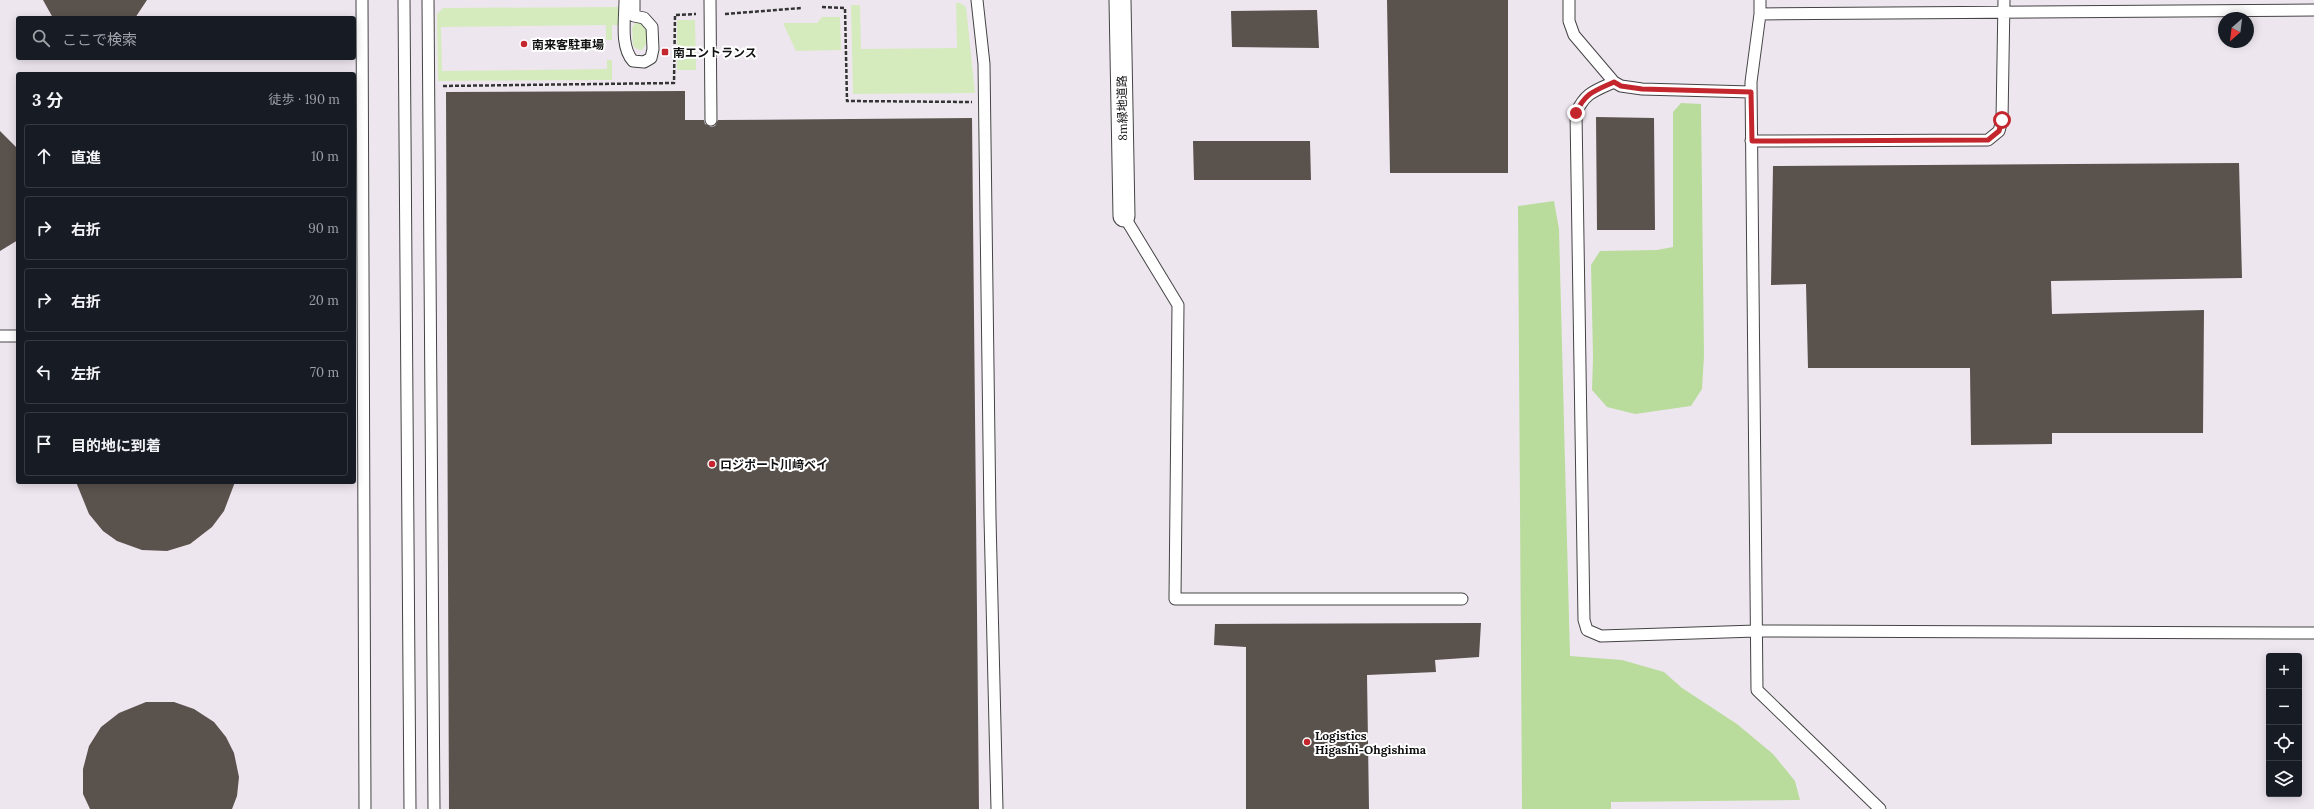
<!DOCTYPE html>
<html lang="ja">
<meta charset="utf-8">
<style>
:root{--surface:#171b24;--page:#242831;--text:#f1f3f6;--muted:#9ea1a6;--line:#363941}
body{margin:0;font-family:Lora,"Noto Sans JP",serif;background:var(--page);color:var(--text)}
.controls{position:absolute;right:12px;bottom:12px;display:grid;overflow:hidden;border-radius:4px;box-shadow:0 2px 10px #0003}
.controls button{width:36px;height:36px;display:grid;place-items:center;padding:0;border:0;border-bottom:1px solid var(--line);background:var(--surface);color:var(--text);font:20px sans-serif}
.compass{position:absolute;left:2218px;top:12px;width:36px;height:36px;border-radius:50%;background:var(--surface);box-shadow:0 2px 10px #0003;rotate:208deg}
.stop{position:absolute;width:12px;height:12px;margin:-9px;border:3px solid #c4262e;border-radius:50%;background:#fff}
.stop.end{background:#c4262e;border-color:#fff;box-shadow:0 1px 4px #0008}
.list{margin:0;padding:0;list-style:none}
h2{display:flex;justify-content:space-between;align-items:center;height:52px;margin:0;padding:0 16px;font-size:17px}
h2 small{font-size:13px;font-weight:400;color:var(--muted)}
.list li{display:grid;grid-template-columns:26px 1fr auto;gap:12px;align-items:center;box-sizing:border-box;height:64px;margin:0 8px 8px;padding:0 8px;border:1px solid var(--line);border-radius:4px}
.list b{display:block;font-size:15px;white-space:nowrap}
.list em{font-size:13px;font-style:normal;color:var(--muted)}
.icon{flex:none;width:22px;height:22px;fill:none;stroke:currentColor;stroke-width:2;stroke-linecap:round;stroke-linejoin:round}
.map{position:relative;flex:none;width:2314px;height:809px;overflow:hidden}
.search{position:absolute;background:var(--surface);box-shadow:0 2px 10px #0003;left:16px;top:16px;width:340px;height:44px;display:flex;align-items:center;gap:10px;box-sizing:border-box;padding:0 14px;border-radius:4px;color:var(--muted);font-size:15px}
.panel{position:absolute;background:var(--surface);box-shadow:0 2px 10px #0003;left:16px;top:72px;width:340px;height:412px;border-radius:4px}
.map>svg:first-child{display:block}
.industrial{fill:#eee6ef;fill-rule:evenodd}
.green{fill:#d5ebbd}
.forest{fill:#b9dc9c}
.building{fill:#5a524d}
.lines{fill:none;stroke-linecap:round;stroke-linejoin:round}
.service-casing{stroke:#444;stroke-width:13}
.minor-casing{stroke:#444;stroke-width:23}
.path{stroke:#333;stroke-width:2.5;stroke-dasharray:4 2;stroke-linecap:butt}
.service{stroke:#fff;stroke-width:11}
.minor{stroke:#fff;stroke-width:21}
.route{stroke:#c4262e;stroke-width:5}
.poi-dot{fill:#c4262e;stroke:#fff;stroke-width:1.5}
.labels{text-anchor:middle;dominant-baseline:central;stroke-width:4;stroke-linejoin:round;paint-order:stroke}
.poi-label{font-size:12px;font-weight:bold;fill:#111;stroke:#fff;text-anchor:start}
.street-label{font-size:12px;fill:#111;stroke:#fff}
</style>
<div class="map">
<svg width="2314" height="809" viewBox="0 0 2314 809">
<rect width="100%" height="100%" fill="#fffdf5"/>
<path class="industrial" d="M 0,0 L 2314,0 L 2314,809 L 0,809 ZM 18,18 L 354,18 L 354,58 L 18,58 ZM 2224,18 L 2248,18 L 2248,42 L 2224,42 ZM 18,74 L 354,74 L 354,482 L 18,482 ZM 2269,656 L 2299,656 L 2299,794 L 2269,794 Z"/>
<path class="green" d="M 956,3 L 960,3 L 966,7 L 975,93 L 853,94 L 851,5 L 860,5 L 861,49 L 957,48 Z
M 620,7 L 620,25 L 612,25 L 612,40 L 606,40 L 606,25 L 441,27 L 442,71 L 607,69 L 607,60 L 612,60 L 612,80 L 438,81 L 437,14 L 443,8 Z
M 822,17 L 840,17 L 841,50 L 796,51 L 783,23 L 817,23 Z
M 677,20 L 695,20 L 696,70 L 677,70 Z
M 641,22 L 646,25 L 646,44 L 642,50 L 637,49 L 633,46 L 632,28 L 635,23 Z"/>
<path class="forest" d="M 1681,103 L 1701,104 L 1704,356 L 1702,389 L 1691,406 L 1635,414 L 1607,407 L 1592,390 L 1593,357 L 1591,265 L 1600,251 L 1657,250 L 1673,247 L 1673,112 Z
M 1554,201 L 1559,229 L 1570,656 L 1622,660 L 1664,672 L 1682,688 L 1737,724 L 1773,754 L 1795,781 L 1800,800 L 1611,802 L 1611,809 L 1522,809 L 1518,206 Z"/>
<path class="building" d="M 43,0 L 147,0 L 135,18 L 53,18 Z
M 1387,0 L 1508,0 L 1508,173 L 1390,173 Z
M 1317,10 L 1319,48 L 1232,47 L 1231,11 Z
M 685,91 L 685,120 L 704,120 L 705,124 L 711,127 L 715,126 L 718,120 L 972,118 L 979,809 L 449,809 L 446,92 Z
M 1596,117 L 1654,118 L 1655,230 L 1597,230 Z
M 0,131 L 18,149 L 18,240 L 0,251 Z
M 1193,141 L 1310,141 L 1311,180 L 1194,180 Z
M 2239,163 L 2242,278 L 2051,281 L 2052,314 L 2204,310 L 2203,433 L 2052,433 L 2052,444 L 1971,445 L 1970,368 L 1808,368 L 1806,284 L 1771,285 L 1773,166 Z
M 76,482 L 235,482 L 224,511 L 212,527 L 190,544 L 167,551 L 142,550 L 117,541 L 103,531 L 89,514 Z
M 1481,623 L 1479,657 L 1435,660 L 1436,672 L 1367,675 L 1369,809 L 1246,809 L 1246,647 L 1214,645 L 1215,624 Z
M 146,702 L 174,702 L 194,709 L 214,722 L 226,737 L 234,753 L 239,777 L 237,796 L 232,809 L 90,809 L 83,794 L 83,769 L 89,746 L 101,727 L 119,713 Z"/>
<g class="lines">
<g class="service-casing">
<path id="service" d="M 362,0 L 365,809
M 404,0 L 410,809
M 428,0 L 434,809
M 625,0 C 625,19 620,47 633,61 L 644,62 L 651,58 L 653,49 L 652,27 L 644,18 L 634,16 L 634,0
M 710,0 L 711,120
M 977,0 L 984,64 L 990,518 L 997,809
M 1569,0 L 1569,21 L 1574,35 L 1614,82 L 1621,86 L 1642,89 L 1751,92
M 1760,0 L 1760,14 L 1751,82 L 1757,690 L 1880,809
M 1760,14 L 2314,10
M 1614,82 C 1594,91 1585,93 1576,113 L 1584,620 L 1587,630 L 1601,636 L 1756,631 L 2314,633
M 1751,141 L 1988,140 L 1999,131 L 2002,120 L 2004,0
M 1124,216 L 1178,305 L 1175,599 L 1462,599
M 0,336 L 18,336"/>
</g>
<g class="minor-casing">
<path id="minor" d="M 1120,0 L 1124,216"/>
</g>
<path class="path" d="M 822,7 L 845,8 L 847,101 L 972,102
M 725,14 L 802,8
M 443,86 L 674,83 L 675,15 L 696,14"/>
<use href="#service" class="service"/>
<use href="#minor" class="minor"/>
</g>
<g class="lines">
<path class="route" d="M 1576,113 C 1585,93 1594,91 1614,82 L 1621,86 L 1642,89 L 1751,92 L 1752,141 L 1988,140 L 1999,131 L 2002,120"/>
</g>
<g class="poi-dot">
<circle cx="524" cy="44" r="4"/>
<rect x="661" y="48" width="8" height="8" rx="2"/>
<circle cx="712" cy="464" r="4"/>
<circle cx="1307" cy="742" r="4"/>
</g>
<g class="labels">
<g class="poi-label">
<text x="532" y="44">南来客駐車場</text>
<text x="673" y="52">南エントランス</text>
<text x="720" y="464">ロジポート川﨑ベイ</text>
<text x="1315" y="735">Logistics<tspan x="1315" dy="14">Higashi-Ohgishima</tspan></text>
</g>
<g class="street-label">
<text transform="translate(1122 108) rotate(-91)">8m緑地道路</text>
</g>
</g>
</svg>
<div class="controls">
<button>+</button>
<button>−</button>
<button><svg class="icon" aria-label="locate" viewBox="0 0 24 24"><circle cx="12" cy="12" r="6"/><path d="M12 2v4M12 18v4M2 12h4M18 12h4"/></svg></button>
<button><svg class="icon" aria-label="layers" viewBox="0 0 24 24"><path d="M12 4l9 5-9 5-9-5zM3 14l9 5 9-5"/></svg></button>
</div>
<svg class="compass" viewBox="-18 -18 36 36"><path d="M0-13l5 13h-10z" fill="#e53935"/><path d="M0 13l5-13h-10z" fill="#9ea1a6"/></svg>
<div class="stop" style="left:2002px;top:120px"></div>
<div class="stop end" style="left:1576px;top:113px"></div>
<div class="search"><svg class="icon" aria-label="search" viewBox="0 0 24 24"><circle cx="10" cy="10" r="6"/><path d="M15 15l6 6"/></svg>ここで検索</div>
<section class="panel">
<h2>3 分<small>徒歩 · 190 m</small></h2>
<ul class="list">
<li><svg class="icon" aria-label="ahead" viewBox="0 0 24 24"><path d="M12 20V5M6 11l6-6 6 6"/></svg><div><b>直進</b></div><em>10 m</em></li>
<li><svg class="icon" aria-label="right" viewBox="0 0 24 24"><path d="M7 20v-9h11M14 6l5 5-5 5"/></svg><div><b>右折</b></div><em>90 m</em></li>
<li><svg class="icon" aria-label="right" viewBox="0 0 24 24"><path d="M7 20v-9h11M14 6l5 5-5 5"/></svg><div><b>右折</b></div><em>20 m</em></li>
<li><svg class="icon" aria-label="left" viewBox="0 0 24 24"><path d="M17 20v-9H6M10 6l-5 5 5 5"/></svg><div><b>左折</b></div><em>70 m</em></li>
<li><svg class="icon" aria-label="arrive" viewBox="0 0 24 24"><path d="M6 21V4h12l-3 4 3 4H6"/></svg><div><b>目的地に到着</b></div></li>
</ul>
</section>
</div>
